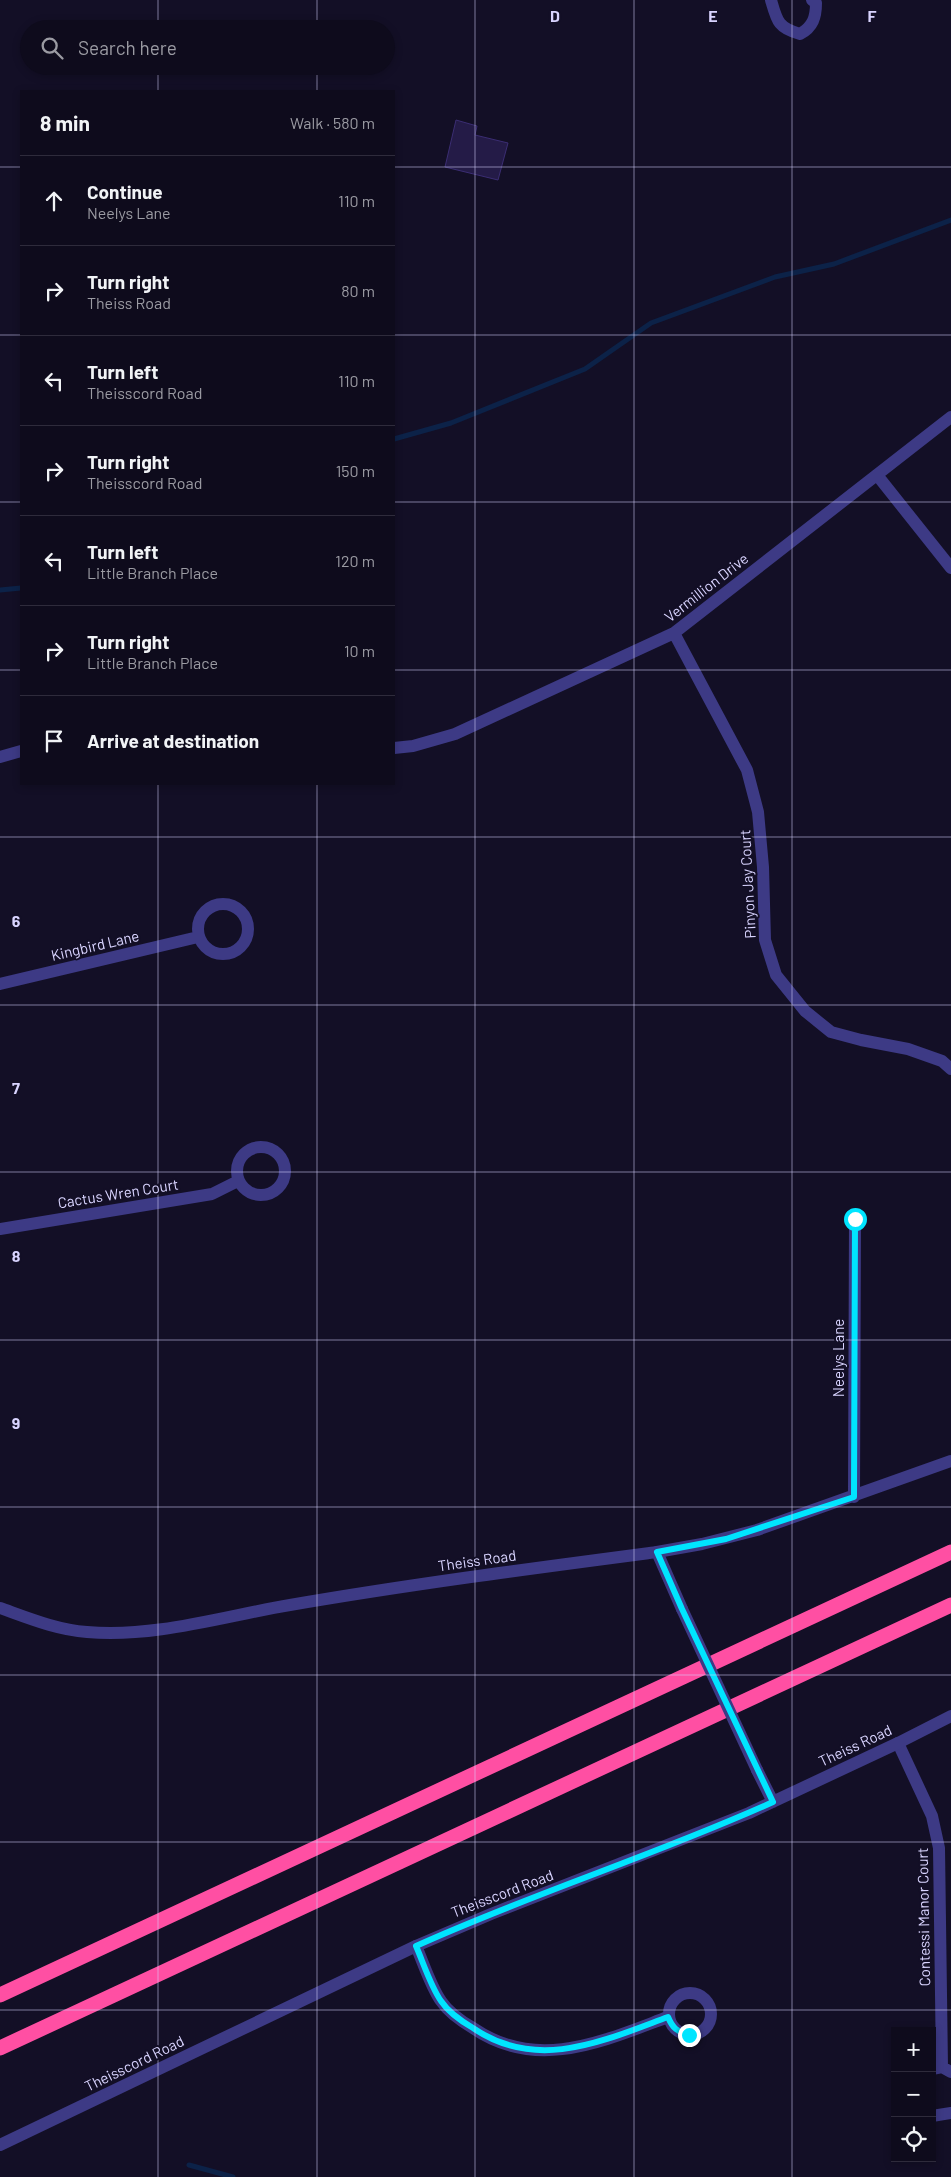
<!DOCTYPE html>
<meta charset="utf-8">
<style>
:root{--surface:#0e0b1c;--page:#1c1929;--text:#f1f3f6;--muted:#9b9ba3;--line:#2e2b3b}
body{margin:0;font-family:Barlow,sans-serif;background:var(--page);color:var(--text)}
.controls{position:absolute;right:15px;bottom:15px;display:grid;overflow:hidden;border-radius:0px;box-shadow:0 2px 8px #0003}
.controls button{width:45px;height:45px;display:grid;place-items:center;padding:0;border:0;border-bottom:1px solid var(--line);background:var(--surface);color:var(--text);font:25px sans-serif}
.stop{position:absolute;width:15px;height:15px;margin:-11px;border:4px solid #00e5ff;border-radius:50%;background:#fff}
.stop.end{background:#00e5ff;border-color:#fff;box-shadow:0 1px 5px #0008}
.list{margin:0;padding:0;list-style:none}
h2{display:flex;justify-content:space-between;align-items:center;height:65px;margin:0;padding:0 20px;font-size:21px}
h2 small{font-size:16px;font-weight:400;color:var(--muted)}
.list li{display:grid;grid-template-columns:32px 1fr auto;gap:15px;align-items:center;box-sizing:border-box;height:90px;padding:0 20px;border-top:1px solid var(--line)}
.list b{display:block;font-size:19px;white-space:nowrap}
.list p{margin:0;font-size:16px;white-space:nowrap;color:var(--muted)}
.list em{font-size:16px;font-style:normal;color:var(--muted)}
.icon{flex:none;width:28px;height:28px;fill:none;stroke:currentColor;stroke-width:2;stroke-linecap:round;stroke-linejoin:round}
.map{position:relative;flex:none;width:951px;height:2177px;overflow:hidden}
.search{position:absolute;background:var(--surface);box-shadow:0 2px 8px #0003;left:20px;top:20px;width:375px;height:55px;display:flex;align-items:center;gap:12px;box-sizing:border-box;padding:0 18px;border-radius:28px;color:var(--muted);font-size:19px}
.panel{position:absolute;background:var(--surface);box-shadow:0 2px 8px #0003;left:20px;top:90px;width:375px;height:695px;border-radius:0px}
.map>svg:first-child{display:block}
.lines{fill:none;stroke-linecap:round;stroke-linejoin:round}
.stream{stroke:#0c2248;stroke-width:5}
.building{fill:#241b47;stroke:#3b2d73}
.minor{stroke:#3d3a85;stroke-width:12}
.tertiary{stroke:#3d3a85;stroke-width:12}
.motorway{stroke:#ff4fa3;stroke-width:15}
.tertiary-bridge{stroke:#3d3a85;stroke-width:12}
.route{stroke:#00e5ff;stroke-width:6}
.grid{fill:none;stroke:#d9d4ff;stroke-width:1;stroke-opacity:0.55}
.labels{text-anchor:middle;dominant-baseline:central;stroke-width:4;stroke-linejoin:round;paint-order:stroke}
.street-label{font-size:15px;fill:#d9d4ff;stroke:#130f26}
.grid-label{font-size:16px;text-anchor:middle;font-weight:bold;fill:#d9d4ff;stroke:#130f26;stroke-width:4;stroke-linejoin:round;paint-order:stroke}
</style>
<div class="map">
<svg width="951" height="2177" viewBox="0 0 951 2177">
<rect width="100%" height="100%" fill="#130f26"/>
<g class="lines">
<path class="stream" d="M 394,439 L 451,423 L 585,369 L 651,323 L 775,277 L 834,264 L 951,220
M 0,590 L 21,588
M 189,2165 L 233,2177"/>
</g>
<path class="building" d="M 456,120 L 477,126 L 475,135 L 508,143 L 498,180 L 445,167 Z"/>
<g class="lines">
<path class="minor" d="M 771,0 C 777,21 778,28 800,34 C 813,27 816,17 816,3 L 812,0
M 877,475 L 951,568
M 674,633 L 747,770 L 758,812 L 763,867 L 765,940 L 776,975 L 805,1011 L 831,1032 L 861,1040 L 908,1049 L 942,1061 L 951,1069
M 394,748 L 413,746 L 455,734 L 674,633 L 951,417
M 0,757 L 21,751
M198 929a25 25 0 1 1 50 0a25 25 0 1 1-50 0Z
M 0,984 L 198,937
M237 1171a24 24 0 1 1 48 0a24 24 0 1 1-48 0Z
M 0,1229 L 212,1194 L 238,1181
M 854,1497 L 855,1219
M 657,1552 L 702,1544 L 757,1530 L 951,1461
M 898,1743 L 932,1816 L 939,1848 L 942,2067
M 416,1946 C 423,1962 431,1987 441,2001 C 449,2013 461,2021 473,2028 C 537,2072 603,2041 668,2017
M669 2014a21 21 0 1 1 42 0a21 21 0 1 1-42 0Z
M 932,2069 L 942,2067 L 951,2072
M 932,2116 L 951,2113"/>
<path class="tertiary" d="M 0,1608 C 28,1618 57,1630 87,1632 C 155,1638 224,1616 290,1605 C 412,1584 535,1568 657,1552 L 682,1609
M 757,1770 L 773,1802
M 0,2145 L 416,1946 L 491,1914 L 749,1813 L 898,1743 L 951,1716"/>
<path class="motorway" d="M 0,1995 L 951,1552
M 0,2048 L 951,1605"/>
<path class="tertiary-bridge" d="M 682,1609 L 757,1770"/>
</g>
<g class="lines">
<path class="route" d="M 689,2035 C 677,2031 673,2029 668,2017 C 603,2041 537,2072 473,2028 C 461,2021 449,2013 441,2001 C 431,1987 423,1962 416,1946 C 533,1893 656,1855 773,1802 L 682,1609 L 657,1552 L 726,1539 L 854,1497 L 855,1219"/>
</g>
<path class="grid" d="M 158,0 L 158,29M 317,0 L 317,29M 475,0 L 475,2177M 634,0 L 634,2177M 792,0 L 792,2177M 158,66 L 158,91M 317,66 L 317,91M 0,167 L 21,167M 394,167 L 951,167M 0,335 L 21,335M 394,335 L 951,335M 0,502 L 21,502M 394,502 L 951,502M 0,670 L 21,670M 394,670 L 951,670M 158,784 L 158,2177M 317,784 L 317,2177M 0,837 L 951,837M 0,1005 L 951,1005M 0,1172 L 951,1172M 0,1340 L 951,1340M 0,1507 L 951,1507M 0,1675 L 951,1675M 0,1842 L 951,1842M 0,2010 L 951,2010"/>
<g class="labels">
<g class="street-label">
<text transform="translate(706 587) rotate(-38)">Vermillion Drive</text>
<text transform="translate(747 884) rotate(-93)">Pinyon Jay Court</text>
<text transform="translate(95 945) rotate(-13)">Kingbird Lane</text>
<text transform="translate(118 1193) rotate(-9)">Cactus Wren Court</text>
<text transform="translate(838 1358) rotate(-90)">Neelys Lane</text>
<text transform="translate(477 1560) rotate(-8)">Theiss Road</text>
<text transform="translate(855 1745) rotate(-25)">Theiss Road</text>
<text transform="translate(502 1893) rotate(-21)">Theisscord Road</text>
<text transform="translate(923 1917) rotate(-91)">Contessi Manor Court</text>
<text transform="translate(134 2063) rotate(-26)">Theisscord Road</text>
</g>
</g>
<g class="grid-label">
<text x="555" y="22">D</text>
<text x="713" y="22">E</text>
<text x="872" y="22">F</text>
<text x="16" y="927">6</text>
<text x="16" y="1094">7</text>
<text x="16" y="1262">8</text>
<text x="16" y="1429">9</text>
</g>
</svg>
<div class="controls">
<button>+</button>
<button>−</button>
<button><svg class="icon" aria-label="locate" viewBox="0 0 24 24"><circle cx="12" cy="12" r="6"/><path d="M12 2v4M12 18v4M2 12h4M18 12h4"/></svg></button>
</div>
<div class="stop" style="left:855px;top:1219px"></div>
<div class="stop end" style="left:689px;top:2035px"></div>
<div class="search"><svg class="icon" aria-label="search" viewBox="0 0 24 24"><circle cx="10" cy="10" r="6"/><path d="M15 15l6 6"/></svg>Search here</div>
<section class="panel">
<h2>8 min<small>Walk · 580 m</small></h2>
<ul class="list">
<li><svg class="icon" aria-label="ahead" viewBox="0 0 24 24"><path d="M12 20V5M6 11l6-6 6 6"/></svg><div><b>Continue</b><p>Neelys Lane</p></div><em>110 m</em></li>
<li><svg class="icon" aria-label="right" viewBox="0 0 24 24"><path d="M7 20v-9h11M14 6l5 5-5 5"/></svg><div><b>Turn right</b><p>Theiss Road</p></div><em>80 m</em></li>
<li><svg class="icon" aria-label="left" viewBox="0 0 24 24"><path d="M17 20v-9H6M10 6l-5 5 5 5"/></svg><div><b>Turn left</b><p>Theisscord Road</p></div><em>110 m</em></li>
<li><svg class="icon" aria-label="right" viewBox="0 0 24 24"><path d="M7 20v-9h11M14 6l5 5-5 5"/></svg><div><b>Turn right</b><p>Theisscord Road</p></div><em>150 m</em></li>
<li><svg class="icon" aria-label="left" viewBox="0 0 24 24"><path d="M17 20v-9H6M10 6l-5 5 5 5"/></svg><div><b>Turn left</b><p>Little Branch Place</p></div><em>120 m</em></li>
<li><svg class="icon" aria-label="right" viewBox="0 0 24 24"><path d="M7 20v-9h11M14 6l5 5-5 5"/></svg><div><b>Turn right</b><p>Little Branch Place</p></div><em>10 m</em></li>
<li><svg class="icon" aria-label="arrive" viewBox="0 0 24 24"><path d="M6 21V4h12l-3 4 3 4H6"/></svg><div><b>Arrive at destination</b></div></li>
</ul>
</section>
</div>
